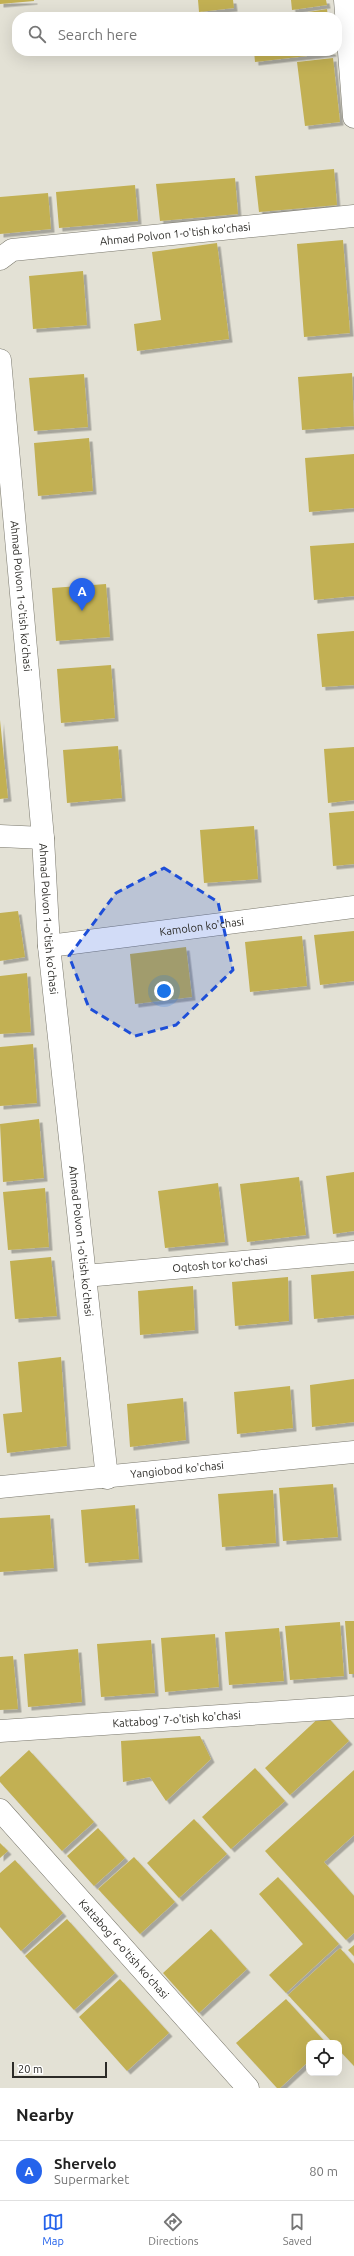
<!DOCTYPE html>
<meta charset="utf-8">
<style>
:root{--surface:#fff;--page:#f2f2f2;--text:#222;--muted:#767676;--line:#e0e0e0;--accent:#2563eb}
body{margin:0;font-family:Ubuntu,sans-serif;background:var(--page);color:var(--text)}
.controls{position:absolute;right:12px;bottom:12px;display:grid;overflow:hidden;border-radius:8px;box-shadow:0 4px 16px #0002}
.controls button{width:36px;height:36px;display:grid;place-items:center;padding:0;border:0;border-bottom:1px solid var(--line);background:var(--surface);color:var(--text);font:20px sans-serif}
.scale{position:absolute;left:12px;bottom:10px;width:95px;box-sizing:border-box;padding-left:4px;border:2px solid #2c2b27;border-top:0;font-size:11px;line-height:14px;white-space:nowrap;color:#2c2b27;-webkit-text-stroke:3px #fff;paint-order:stroke}
.you{position:absolute;left:164px;top:991px;width:14px;height:14px;margin:-10px;border:3px solid #fff;border-radius:50%;background:#1a73e8;box-shadow:0 0 0 6px #1a73e833}
.badge{display:grid;place-items:center;width:26px;height:26px;border-radius:50%;background:var(--accent);color:#fff;font-size:13px;font-weight:700}
.pin{position:absolute;translate:-50% -33px;filter:drop-shadow(0 1px 2px #0008)}
.pin::after{content:'';position:absolute;top:21px;width:14px;height:12px;background:inherit;clip-path:polygon(0 0,100% 0,50% 100%)}
.list{margin:0;padding:0;list-style:none}
h2{display:flex;justify-content:space-between;align-items:center;height:52px;margin:0;padding:0 16px;font-size:17px}
h2 small{font-size:13px;font-weight:400;color:var(--muted)}
.list li{display:grid;grid-template-columns:26px 1fr auto;gap:12px;align-items:center;box-sizing:border-box;height:60px;padding:0 16px;border-top:1px solid var(--line)}
.list b{display:block;font-size:15px;white-space:nowrap}
.list p{margin:0;font-size:13px;white-space:nowrap;color:var(--muted)}
.list em{font-size:13px;font-style:normal;color:var(--muted)}
.icon{flex:none;width:22px;height:22px;fill:none;stroke:currentColor;stroke-width:2;stroke-linecap:round;stroke-linejoin:round}
.map{position:relative;flex:none;width:354px;height:2088px;overflow:hidden}
.search{position:absolute;background:var(--surface);box-shadow:0 4px 16px #0002;left:12px;right:12px;top:12px;height:44px;display:flex;align-items:center;gap:10px;box-sizing:border-box;padding:0 14px;border-radius:16px;color:var(--muted);font-size:15px}
.sheet{height:112px;background:var(--surface)}
nav{display:flex;justify-content:space-around;align-items:center;box-sizing:border-box;height:56px;border-top:1px solid var(--line);background:var(--surface);font-size:11px;color:var(--muted)}
nav a{display:grid;justify-items:center;gap:2px}
nav .on{color:var(--accent)}
.map>svg:first-child{display:block}
.building{fill:#c2b053;filter:url(#shadow)}
.lines{fill:none;stroke-linecap:round;stroke-linejoin:round}
.minor-casing{stroke:#7a786d;stroke-width:23}
.minor{stroke:#fff;stroke-width:22}
.marked{fill:#1d4ed8;fill-opacity:0.2;stroke:#1d4ed8;stroke-width:3;stroke-dasharray:8 5;stroke-linejoin:round}
.labels{text-anchor:middle;dominant-baseline:central;stroke-width:3;stroke-linejoin:round;paint-order:stroke}
.street-label{font-size:11px;fill:#2c2b27;stroke:#fff}
</style>
<div class="map">
<svg width="354" height="2088" viewBox="0 0 354 2088">
<defs>
<filter id="shadow"><feDropShadow dx="3.5" dy="3.5" stdDeviation="0" flood-color="#0004"/></filter>
</defs>
<rect width="100%" height="100%" fill="#e3e1d5"/>
<path class="building" d="M 0,0 L 34,0 L 34,1 L 0,4 Z
M 198,0 L 233,0 L 234,8 L 199,12 Z
M 291,0 L 326,0 L 327,5 L 292,10 Z
M 327,9 L 328,17 L 296,17 L 296,14 Z
M 254,51 L 332,51 L 333,53 L 255,62 Z
M 333,58 L 340,122 L 305,126 L 297,62 Z
M 334,169 L 337,205 L 259,212 L 255,176 Z
M 235,178 L 238,214 L 160,221 L 156,184 Z
M 135,185 L 138,221 L 59,228 L 56,192 Z
M 48,193 L 51,229 L 0,234 L 0,197 Z
M 343,240 L 350,333 L 304,337 L 297,244 Z
M 217,243 L 229,339 L 137,351 L 134,324 L 161,320 L 152,252 Z
M 83,271 L 87,325 L 33,329 L 29,276 Z
M 352,373 L 354,426 L 302,430 L 298,377 Z
M 84,374 L 88,427 L 34,431 L 29,378 Z
M 89,438 L 93,491 L 38,496 L 34,443 Z
M 354,454 L 354,508 L 309,512 L 305,458 Z
M 354,543 L 354,596 L 314,600 L 310,546 Z
M 106,584 L 110,637 L 56,641 L 52,588 Z
M 354,631 L 354,685 L 322,687 L 317,634 Z
M 111,665 L 115,718 L 61,723 L 57,669 Z
M 0,720 L 8,798 L 0,799 Z
M 118,746 L 122,798 L 67,803 L 63,750 Z
M 354,747 L 354,800 L 328,803 L 324,749 Z
M 354,811 L 354,864 L 333,866 L 329,813 Z
M 254,826 L 258,879 L 204,883 L 200,830 Z
M 18,911 L 25,957 L 0,961 L 0,913 Z
M 354,931 L 354,981 L 320,985 L 314,935 Z
M 302,936 L 307,986 L 250,992 L 245,942 Z
M 186,947 L 192,997 L 135,1004 L 130,954 Z
M 27,973 L 31,1032 L 0,1034 L 0,976 Z
M 33,1044 L 37,1103 L 0,1106 L 0,1047 Z
M 39,1119 L 44,1178 L 3,1182 L 0,1124 Z
M 354,1172 L 354,1231 L 333,1234 L 326,1176 Z
M 299,1177 L 306,1235 L 247,1242 L 240,1184 Z
M 218,1183 L 225,1242 L 165,1248 L 158,1191 Z
M 45,1188 L 49,1247 L 8,1250 L 3,1192 Z
M 51,1257 L 57,1316 L 15,1319 L 10,1261 Z
M 354,1271 L 354,1315 L 314,1319 L 311,1275 Z
M 288,1277 L 289,1321 L 235,1326 L 232,1282 Z
M 193,1286 L 195,1330 L 140,1335 L 138,1291 Z
M 61,1357 L 67,1446 L 7,1453 L 3,1414 L 22,1412 L 18,1362 Z
M 354,1379 L 354,1422 L 312,1427 L 310,1385 Z
M 290,1386 L 293,1428 L 237,1434 L 234,1392 Z
M 183,1398 L 186,1440 L 130,1447 L 127,1404 Z
M 333,1484 L 338,1537 L 283,1541 L 279,1488 Z
M 273,1490 L 276,1543 L 222,1547 L 218,1494 Z
M 135,1505 L 139,1559 L 85,1563 L 81,1510 Z
M 50,1515 L 54,1568 L 0,1572 L 0,1518 Z
M 345,1621 L 354,1621 L 354,1674 L 349,1674 Z
M 340,1622 L 344,1676 L 290,1680 L 285,1626 Z
M 279,1628 L 284,1681 L 229,1685 L 225,1632 Z
M 215,1634 L 219,1687 L 165,1692 L 161,1638 Z
M 151,1640 L 155,1693 L 101,1697 L 97,1644 Z
M 78,1649 L 82,1702 L 28,1707 L 24,1654 Z
M 13,1656 L 18,1709 L 0,1710 L 0,1657 Z
M 324,1713 L 349,1741 L 290,1795 L 265,1768 Z
M 200,1736 L 211,1759 L 166,1801 L 150,1777 L 123,1782 L 121,1741 Z
M 29,1750 L 94,1822 L 62,1851 L 0,1782 L 0,1777 Z
M 255,1768 L 285,1801 L 231,1849 L 202,1817 Z
M 354,1770 L 354,1835 L 324,1862 L 354,1896 L 354,1933 L 346,1940 L 265,1851 Z
M 194,1819 L 227,1854 L 179,1898 L 147,1863 Z
M 98,1828 L 125,1858 L 94,1886 L 67,1856 Z
M 0,1843 L 8,1851 L 0,1858 Z
M 134,1857 L 175,1902 L 140,1934 L 98,1889 Z
M 15,1860 L 63,1913 L 21,1951 L 0,1927 L 0,1873 Z
M 278,1877 L 339,1944 L 286,1993 L 269,1975 L 303,1944 L 259,1894 Z
M 67,1919 L 115,1973 L 74,2010 L 25,1956 Z
M 211,1929 L 247,1969 L 199,2013 L 163,1973 Z
M 354,1945 L 354,1956 L 348,1950 Z
M 340,1948 L 354,1964 L 354,2066 L 339,2050 L 339,2043 L 333,2043 L 288,1995 Z
M 120,1979 L 169,2033 L 127,2071 L 79,2017 Z
M 286,1999 L 326,2043 L 309,2043 L 309,2061 L 280,2088 L 277,2088 L 236,2043 Z"/>
<g class="lines">
<g class="minor-casing">
<g id="minor">
<path d="M 345,0 L 354,117"/>
<path id="s1" d="M 0,259 L 12,250 L 354,216"/>
<path id="s2" d="M 0,360 L 43,838 L 49,946 L 107,1478"/>
<path d="M 0,836 L 43,838"/>
<path id="s3" d="M 49,946 L 354,907"/>
<path d="M 85,1276 L 354,1252"/>
<path id="s4" d="M 0,1487 L 354,1452"/>
<path id="s5" d="M 0,1731 L 354,1707"/>
<path id="s6" d="M 0,1810 L 248,2088"/>
</g>
</g>
<use href="#minor" class="minor"/>
</g>
<path class="marked" d="M 164,868 L 218,902 L 233,970 L 176,1025 L 135,1036 L 89,1008 L 69,956 L 116,893 Z"/>
<g class="labels">
<g class="street-label">
<text stroke="none"><textPath href="#s1" startOffset="179">Ahmad Polvon 1-o'tish ko'chasi</textPath></text>
<text stroke="none"><textPath href="#s2" startOffset="237">Ahmad Polvon 1-o'tish ko'chasi</textPath></text>
<text stroke="none"><textPath href="#s2" startOffset="561">Ahmad Polvon 1-o'tish ko'chasi</textPath></text>
<text stroke="none"><textPath href="#s3" startOffset="154">Kamolon ko'chasi</textPath></text>
<text stroke="none"><textPath href="#s2" startOffset="885">Ahmad Polvon 1-o'tish ko'chasi</textPath></text>
<text transform="translate(220 1264) rotate(-5)">Oqtosh tor koʻchasi</text>
<text stroke="none"><textPath href="#s4" startOffset="178">Yangiobod ko'chasi</textPath></text>
<text stroke="none"><textPath href="#s5" startOffset="177">Kattabog' 7-o'tish ko'chasi</textPath></text>
<text stroke="none"><textPath href="#s6" startOffset="186">Kattabog' 6-o'tish ko'chasi</textPath></text>
</g>
</g>
</svg>
<div class="controls">
<button><svg class="icon" aria-label="locate" viewBox="0 0 24 24"><circle cx="12" cy="12" r="6"/><path d="M12 2v4M12 18v4M2 12h4M18 12h4"/></svg></button>
</div>
<div class="scale">20 m</div>
<div class="you"></div>
<div class="pin badge" style="left:82px;top:611px">A</div>
<div class="search"><svg class="icon" aria-label="search" viewBox="0 0 24 24"><circle cx="10" cy="10" r="6"/><path d="M15 15l6 6"/></svg>Search here</div>
</div>
<section class="sheet">
<h2>Nearby<small></small></h2>
<ul class="list">
<li><span class="badge">A</span><div><b>Shervelo</b><p>Supermarket</p></div><em>80 m</em></li>
</ul>
</section>
<nav>
<a class="on"><svg class="icon" aria-label="map" viewBox="0 0 24 24"><path d="M3 6l6-2 6 2 6-2v14l-6 2-6-2-6 2zM9 4v14M15 6v14"/></svg>Map</a>
<a><svg class="icon" aria-label="directions" viewBox="0 0 24 24"><path d="M12 3l9 9-9 9-9-9zM9 14v-3h6M13 9l2 2-2 2"/></svg>Directions</a>
<a><svg class="icon" aria-label="saved" viewBox="0 0 24 24"><path d="M7 4h10v16l-5-4-5 4z"/></svg>Saved</a>
</nav>
